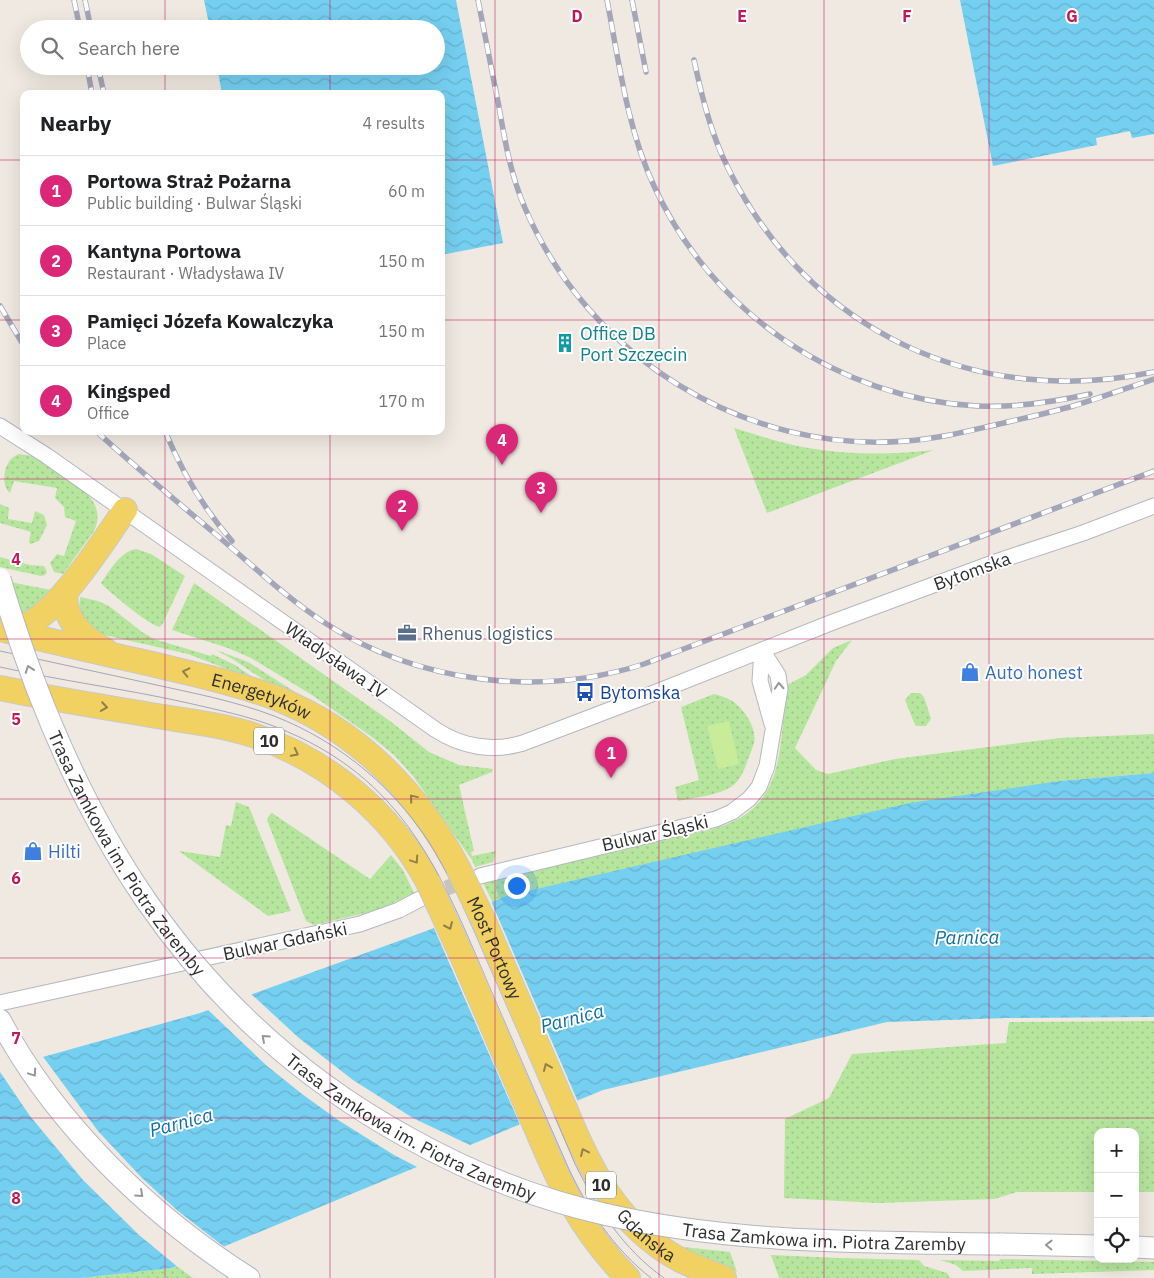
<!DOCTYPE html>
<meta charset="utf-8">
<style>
:root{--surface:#fff;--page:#f6f6f6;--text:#202124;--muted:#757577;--line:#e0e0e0;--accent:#db2777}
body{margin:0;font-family:"IBM Plex Sans",sans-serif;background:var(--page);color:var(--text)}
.controls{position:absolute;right:15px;bottom:15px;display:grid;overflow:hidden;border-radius:10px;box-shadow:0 5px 20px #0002}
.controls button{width:45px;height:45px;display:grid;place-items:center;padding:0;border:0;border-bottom:1px solid var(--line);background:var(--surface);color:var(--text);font:25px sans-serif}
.you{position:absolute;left:516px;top:885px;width:18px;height:18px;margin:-12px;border:4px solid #fff;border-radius:50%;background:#1a73e8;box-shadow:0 0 0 8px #1a73e833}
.badge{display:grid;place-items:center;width:32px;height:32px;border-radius:50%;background:var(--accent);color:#fff;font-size:16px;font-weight:700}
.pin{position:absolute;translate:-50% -41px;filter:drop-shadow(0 1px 2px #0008)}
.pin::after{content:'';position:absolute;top:26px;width:18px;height:15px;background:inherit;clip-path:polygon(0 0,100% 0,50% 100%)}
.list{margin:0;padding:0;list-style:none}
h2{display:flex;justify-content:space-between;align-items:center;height:65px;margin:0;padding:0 20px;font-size:21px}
h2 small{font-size:16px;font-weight:400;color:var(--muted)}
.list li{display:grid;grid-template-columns:32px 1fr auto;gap:15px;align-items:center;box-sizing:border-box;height:70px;padding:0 20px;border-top:1px solid var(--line)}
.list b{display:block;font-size:19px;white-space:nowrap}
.list p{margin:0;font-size:16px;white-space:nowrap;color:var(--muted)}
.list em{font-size:16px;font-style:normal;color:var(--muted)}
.icon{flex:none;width:28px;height:28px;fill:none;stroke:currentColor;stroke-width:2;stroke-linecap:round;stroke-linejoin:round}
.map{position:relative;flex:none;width:1154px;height:1278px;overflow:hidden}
.search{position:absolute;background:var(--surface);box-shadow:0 5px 20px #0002;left:20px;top:20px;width:425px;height:55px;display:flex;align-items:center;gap:12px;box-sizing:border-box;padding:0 18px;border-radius:28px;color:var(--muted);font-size:19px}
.panel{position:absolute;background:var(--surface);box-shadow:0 5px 20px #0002;left:20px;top:90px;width:425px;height:345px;border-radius:10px}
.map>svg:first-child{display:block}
.grass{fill:url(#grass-dots)}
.pitch{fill:#c9ec9a}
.water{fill:url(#water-waves)}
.pier{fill:#efe9e1}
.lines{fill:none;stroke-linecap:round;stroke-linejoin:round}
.street-tunnel{stroke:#c8c4bd;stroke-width:15;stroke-dasharray:15 8;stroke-linecap:butt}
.street-casing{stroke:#b4b7c1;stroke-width:17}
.secondary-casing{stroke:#b4b7c1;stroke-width:23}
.primary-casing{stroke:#c9c9c9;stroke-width:26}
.street{stroke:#fff;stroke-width:15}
.secondary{stroke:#fff;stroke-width:21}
.primary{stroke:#f2d163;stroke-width:24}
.tram{stroke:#a3a6b8;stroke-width:1}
.rail-casing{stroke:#a3a6b8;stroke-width:5.5}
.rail{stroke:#fff;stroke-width:4;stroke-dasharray:11;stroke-linecap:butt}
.secondary-bridge-casing{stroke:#b4b7c1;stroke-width:23;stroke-linecap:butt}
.primary-bridge-casing{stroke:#c9c9c9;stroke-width:26;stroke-linecap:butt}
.secondary-bridge{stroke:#fff;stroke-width:21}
.primary-bridge{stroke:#f2d163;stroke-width:24}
.oneway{stroke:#969696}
.oneway2{stroke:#908048}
.grid{fill:none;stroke:#c2185b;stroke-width:1;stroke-opacity:0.55}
.labels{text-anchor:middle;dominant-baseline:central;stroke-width:4;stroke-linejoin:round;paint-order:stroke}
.shield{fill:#fff;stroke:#6d6d6d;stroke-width:1}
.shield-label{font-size:16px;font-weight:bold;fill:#2e2e2e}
.culture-label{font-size:18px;fill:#0d838f;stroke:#fff;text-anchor:start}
.street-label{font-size:18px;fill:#2e2e2e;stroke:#fff}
.service-label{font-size:18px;fill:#4e5e75;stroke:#fff;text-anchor:start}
.shop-label{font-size:18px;fill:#366cbe;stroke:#fff;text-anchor:start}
.transit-label{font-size:18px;fill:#164399;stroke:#fff;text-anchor:start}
.water-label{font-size:19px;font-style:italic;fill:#0d6fa3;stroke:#fff}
.grid-label{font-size:16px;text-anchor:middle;font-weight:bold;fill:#c2185b;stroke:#fff;stroke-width:4;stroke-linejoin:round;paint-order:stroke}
</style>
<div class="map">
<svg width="1154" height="1278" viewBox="0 0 1154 1278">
<defs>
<pattern id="grass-dots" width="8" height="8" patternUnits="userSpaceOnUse" patternTransform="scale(1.25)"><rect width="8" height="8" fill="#b6e59e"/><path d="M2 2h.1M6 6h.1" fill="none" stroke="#9dc588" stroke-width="1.8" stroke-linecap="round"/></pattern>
<pattern id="water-waves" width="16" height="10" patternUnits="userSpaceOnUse" patternTransform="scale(1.25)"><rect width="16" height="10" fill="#75cff0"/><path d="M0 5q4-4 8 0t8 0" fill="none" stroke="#66b2ce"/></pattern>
</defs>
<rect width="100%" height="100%" fill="#efe9e1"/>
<path class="grass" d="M 734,428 C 758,435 783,444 808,448 C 850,455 892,455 934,450 L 767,513 Z
M 19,454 L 33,456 L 86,493 C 97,503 101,517 94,531 L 63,574 L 54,572 L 50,563 L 57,554 L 64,556 L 76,521 L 65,517 L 64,507 L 55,498 L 57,488 L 14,481 L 10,493 C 0,485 3,459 19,454 Z
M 0,504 L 9,508 L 8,519 L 32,523 L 35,511 L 44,515 L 47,525 L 39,541 L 30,544 L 29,541 L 31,532 L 0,523 Z
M 136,549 L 151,554 L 185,576 L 162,625 L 159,627 C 148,624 109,592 101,583 C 110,571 119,552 136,549 Z
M 0,557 L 30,565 L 44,566 L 47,572 L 45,575 L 41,576 L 0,567 Z
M 0,580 L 51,590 C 35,610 24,614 0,618 Z
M 194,583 L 390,721 L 429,752 L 459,765 L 493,769 L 492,772 L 459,785 L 474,851 L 471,852 L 472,856 L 496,851 L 493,862 L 475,867 L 472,860 L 413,776 L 394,755 L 372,737 L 312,695 L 251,658 L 228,648 L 172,630 Z
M 80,597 L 98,601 L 109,606 L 142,632 L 154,639 L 211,656 L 212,654 L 235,665 L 254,678 L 253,679 L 188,654 L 100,634 L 86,624 L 79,610 Z
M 852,640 L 836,661 L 795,748 L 816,770 L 828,774 L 895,759 L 1060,738 L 1154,734 L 1154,773 L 1060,781 L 506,896 L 493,903 L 483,883 L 712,829 C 788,809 778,748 787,685 L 806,675 L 833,648 Z
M 216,650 L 248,662 L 336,718 L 270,684 L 234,660 Z
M 911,693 L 920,693 L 924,697 L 931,719 L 926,726 L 917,726 L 915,725 L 905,700 Z
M 714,694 C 721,696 729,698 735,703 C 746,712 757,729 754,743 C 752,750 749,756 747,762 C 744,771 739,782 731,787 C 718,795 693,798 678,801 L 675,787 L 699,780 L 681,707 Z
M 236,802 L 249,807 L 291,911 L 268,916 L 179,851 L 220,857 L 226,825 L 231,826 Z
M 272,813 L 370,879 L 391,855 L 403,870 L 414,893 L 378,910 L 314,925 L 306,921 L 267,820 L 270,814 Z
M 1154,1021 L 1154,1192 L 1135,1192 L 1135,1132 L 1098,1132 L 1098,1192 L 1017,1192 L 994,1199 L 878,1203 L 784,1198 L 785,1119 L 829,1098 L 852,1054 L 1006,1043 L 1009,1022 Z
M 683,1247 L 730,1252 L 737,1272 L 697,1255 Z
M 771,1255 L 838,1258 L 919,1260 L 924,1266 L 947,1273 L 950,1278 L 779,1278 Z
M 1000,1259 L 1154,1262 L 1154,1270 L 1032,1274 L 1032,1268 L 963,1271 L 956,1265 L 940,1260 L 999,1261 Z
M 177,1266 L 193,1278 L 81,1278 L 172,1268 Z"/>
<path class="pitch" d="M 729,721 L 739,764 L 718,769 L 707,726 Z"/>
<path class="water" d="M 204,0 L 456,0 L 503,243 L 441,255 L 441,94 L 222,94 L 217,66 L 436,66 L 436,29 L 210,29 Z
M 960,0 L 1154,0 L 1154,134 L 1132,138 L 1130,131 L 1096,138 L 1097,145 L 993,166 Z
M 1154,773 L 1154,1017 L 1008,1018 L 887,1022 L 603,1090 L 172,1268 L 81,1278 L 0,1278 L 0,1069 L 200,1013 L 429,930 L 506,896 L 910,803 L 1060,781 Z"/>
<path class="pier" d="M 491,901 L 579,1104 L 521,1127 L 433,926 Z
M 249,992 L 299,1038 L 353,1080 L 413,1118 L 474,1147 L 421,1169 L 394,1155 L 338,1120 L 302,1094 L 267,1066 L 206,1008 Z
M 41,1054 L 98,1131 L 142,1178 L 178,1211 L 227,1249 L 179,1268 L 139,1235 L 83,1180 L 30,1116 L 0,1072 L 0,1066 Z"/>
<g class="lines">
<path class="street-tunnel" d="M 425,897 L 471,878"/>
<g class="street-casing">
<path id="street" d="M 0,426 L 47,456 L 436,730 C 462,747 493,752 523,743 L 649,695 L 833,622 L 998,561 L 1083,533 L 1154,506
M 762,650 L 760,681 L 772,724
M 480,876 L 716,819 L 732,812 L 749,799 L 759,787 L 767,766 L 780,689 L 778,675 L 762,650
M 0,1003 L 360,924 L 399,910 L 420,899"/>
</g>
<g class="secondary-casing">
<path id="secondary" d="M 0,1020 C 55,1124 151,1216 249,1278
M 1000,1244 L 1098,1246
M 1135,1247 L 1154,1248"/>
</g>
<g class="primary-casing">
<g id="primary">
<path d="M 66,591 C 61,618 83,638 105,650"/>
<path id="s1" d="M 0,629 C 51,641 101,653 152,664 C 193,674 236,683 276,698 C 357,730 418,792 458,868"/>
<path d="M 8,631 C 50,629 102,543 125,510"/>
<path d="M 0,688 C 52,699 104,707 157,716 C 189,721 222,725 253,735 C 328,760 391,813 428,882"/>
<path id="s2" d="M 566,1111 C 590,1170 618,1224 675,1257 C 690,1266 707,1271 724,1278"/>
<path d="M 535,1125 C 560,1185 581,1231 628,1278"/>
</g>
</g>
<use href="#street" class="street"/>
<use href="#secondary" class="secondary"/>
<use href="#primary" class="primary"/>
<path class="tram" d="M 0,651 C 51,662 102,673 152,684 C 193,693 235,701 274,716 C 341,742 399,791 435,852 C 460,895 478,941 498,986 C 524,1045 550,1104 575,1164 C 597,1208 623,1249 664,1278
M 0,667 C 62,681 126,689 188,703 C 218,710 248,716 276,727 C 404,777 440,871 490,988 C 516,1048 542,1108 568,1167 C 588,1210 614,1249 651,1278"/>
<g class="rail-casing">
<path id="rail" d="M 74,0 L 80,29
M 85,0 L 91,29
M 478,0 C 485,36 492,72 499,107 C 505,142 511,176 525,208 C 588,356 744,454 906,441 C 938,439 968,431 999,424 C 1024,418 1049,413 1073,406 C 1100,398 1127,388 1154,379
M 607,0 C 619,62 627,128 654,186 C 712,313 839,399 978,406 C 1016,408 1053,402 1090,394
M 632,0 L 646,72
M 694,60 C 702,97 711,134 728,168 C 809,332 977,409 1154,372
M 87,66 L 92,94
M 98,66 L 104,94
M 0,306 L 24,346
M 96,431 C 134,466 174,499 213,532 C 250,563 285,597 325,623 C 418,683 539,698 644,664 L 1154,471
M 165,431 C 182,472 203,508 232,541"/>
</g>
<use href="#rail" class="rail"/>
<g class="secondary-bridge-casing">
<g id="secondary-bridge">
<path id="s3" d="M 0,579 C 70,816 185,1015 407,1137 C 469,1172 534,1198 604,1214 C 733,1244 868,1242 1000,1244"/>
</g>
</g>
<g class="primary-bridge-casing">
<g id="primary-bridge">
<path id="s4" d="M 458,868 L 482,917 L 566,1111"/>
<path d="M 428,882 L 463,958 L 535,1125"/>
</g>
</g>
<use href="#secondary-bridge" class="secondary-bridge"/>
<use href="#primary-bridge" class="primary-bridge"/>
</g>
<defs><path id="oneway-chevron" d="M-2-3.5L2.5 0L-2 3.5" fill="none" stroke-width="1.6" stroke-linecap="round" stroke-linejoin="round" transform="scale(1.25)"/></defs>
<g class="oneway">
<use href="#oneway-chevron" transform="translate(29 669) rotate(-110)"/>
<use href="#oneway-chevron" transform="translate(779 686) rotate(-93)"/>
<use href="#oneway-chevron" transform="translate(265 1038) rotate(-138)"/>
<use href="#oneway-chevron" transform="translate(33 1073) rotate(56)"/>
<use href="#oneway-chevron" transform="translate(140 1194) rotate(42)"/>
<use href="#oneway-chevron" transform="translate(1049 1245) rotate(-179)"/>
</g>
<g class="oneway2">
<use href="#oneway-chevron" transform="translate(186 672) rotate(-167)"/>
<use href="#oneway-chevron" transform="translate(104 707) rotate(9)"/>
<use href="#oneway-chevron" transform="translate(295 753) rotate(27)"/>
<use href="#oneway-chevron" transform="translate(413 798) rotate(-130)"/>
<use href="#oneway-chevron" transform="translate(415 860) rotate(56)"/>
<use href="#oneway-chevron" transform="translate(449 926) rotate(66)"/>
<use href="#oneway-chevron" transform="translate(547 1067) rotate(-113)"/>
<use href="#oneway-chevron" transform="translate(584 1152) rotate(-115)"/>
</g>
<path class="grid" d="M 165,0 L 165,29M 330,0 L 330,29M 495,0 L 495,1278M 659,0 L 659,1278M 824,0 L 824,1278M 989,0 L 989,1278M 165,66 L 165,94M 330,66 L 330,94M 0,160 L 24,160M 441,160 L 1154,160M 0,320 L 24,320M 441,320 L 1154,320M 165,431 L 165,1278M 330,431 L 330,1278M 0,479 L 1154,479M 0,639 L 1154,639M 0,799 L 1154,799M 0,958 L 1154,958M 0,1118 L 1154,1118"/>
<defs>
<g id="building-bare" transform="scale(1.5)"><path d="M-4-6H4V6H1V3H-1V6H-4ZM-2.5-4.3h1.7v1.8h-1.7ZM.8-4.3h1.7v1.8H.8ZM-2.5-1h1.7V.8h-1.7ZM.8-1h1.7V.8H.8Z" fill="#0f9aa8" stroke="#fff" stroke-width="2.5" paint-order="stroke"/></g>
<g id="office-bare" transform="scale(1.5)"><path d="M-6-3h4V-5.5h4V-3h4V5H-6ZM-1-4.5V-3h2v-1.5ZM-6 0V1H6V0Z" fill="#5c6f8a" stroke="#fff" stroke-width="2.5" paint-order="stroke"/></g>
<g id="shop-bare" transform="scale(1.5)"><path d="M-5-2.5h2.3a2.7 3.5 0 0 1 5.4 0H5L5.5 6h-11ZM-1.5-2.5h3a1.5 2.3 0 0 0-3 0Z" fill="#3f7fe0" stroke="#fff" stroke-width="2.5" paint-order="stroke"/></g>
<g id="bus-bare" transform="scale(1.5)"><path d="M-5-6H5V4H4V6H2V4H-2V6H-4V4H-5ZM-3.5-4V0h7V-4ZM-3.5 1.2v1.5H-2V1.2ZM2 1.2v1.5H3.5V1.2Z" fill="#1a4fb4" stroke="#fff" stroke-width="2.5" paint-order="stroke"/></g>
</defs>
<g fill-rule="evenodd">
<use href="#building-bare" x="565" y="343"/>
<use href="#office-bare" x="407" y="633"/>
<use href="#shop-bare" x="970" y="672"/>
<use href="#bus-bare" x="585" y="692"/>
<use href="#shop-bare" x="33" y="851"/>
</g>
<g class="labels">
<g class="shield">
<rect x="254" y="727.5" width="30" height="27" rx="4"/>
<rect x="586" y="1171.5" width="30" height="27" rx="4"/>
</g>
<g class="shield-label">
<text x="269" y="741">10</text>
<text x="601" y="1185">10</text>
</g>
<g class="culture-label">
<text x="580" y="333">Office DB<tspan x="580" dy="21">Port Szczecin</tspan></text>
</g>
<g class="street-label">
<text transform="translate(972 571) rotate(-20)">Bytomska</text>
<text transform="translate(336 660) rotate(35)">Władysława IV</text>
<text stroke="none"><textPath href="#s1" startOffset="270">Energetyków</textPath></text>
<text transform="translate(655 833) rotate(-13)">Bulwar Śląski</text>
<text stroke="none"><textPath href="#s3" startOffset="304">Trasa Zamkowa im. Piotra Zaremby</textPath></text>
<text transform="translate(285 941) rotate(-12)">Bulwar Gdański</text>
<text stroke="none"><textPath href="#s4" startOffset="88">Most Portowy</textPath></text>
<text stroke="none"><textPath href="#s3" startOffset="709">Trasa Zamkowa im. Piotra Zaremby</textPath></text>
<text stroke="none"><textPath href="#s2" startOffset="150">Gdańska</textPath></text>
<text stroke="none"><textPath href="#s3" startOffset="1144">Trasa Zamkowa im. Piotra Zaremby</textPath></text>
</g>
<g class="service-label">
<text x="422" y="633">Rhenus logistics</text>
</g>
<g class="shop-label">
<text x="985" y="672">Auto honest</text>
<text x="48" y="851">Hilti</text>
</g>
<g class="transit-label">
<text x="600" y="692">Bytomska</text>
</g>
<g class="water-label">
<text transform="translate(967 937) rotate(-1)">Parnica</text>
<text transform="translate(572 1018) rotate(-15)">Parnica</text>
<text transform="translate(181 1122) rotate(-15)">Parnica</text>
</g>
</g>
<g class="grid-label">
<text x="577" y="22">D</text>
<text x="742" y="22">E</text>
<text x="907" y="22">F</text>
<text x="1072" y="22">G</text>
<text x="16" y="565">4</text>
<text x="16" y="725">5</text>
<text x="16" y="884">6</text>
<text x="16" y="1044">7</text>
<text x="16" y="1204">8</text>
</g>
</svg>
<div class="controls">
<button>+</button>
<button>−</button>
<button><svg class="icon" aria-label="locate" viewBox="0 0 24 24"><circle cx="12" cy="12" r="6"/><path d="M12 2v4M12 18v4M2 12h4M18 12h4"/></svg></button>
</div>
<div class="you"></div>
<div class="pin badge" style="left:611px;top:778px">1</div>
<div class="pin badge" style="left:402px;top:531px">2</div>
<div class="pin badge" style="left:541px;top:513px">3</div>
<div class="pin badge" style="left:502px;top:465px">4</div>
<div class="search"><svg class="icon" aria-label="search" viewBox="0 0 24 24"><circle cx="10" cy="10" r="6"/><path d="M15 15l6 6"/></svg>Search here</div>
<section class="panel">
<h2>Nearby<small>4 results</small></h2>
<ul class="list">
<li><span class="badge">1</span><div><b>Portowa Straż Pożarna</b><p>Public building · Bulwar Śląski</p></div><em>60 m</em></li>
<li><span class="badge">2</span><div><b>Kantyna Portowa</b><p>Restaurant · Władysława IV</p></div><em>150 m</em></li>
<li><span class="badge">3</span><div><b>Pamięci Józefa Kowalczyka</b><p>Place</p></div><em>150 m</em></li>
<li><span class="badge">4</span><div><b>Kingsped</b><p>Office</p></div><em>170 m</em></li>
</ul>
</section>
</div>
